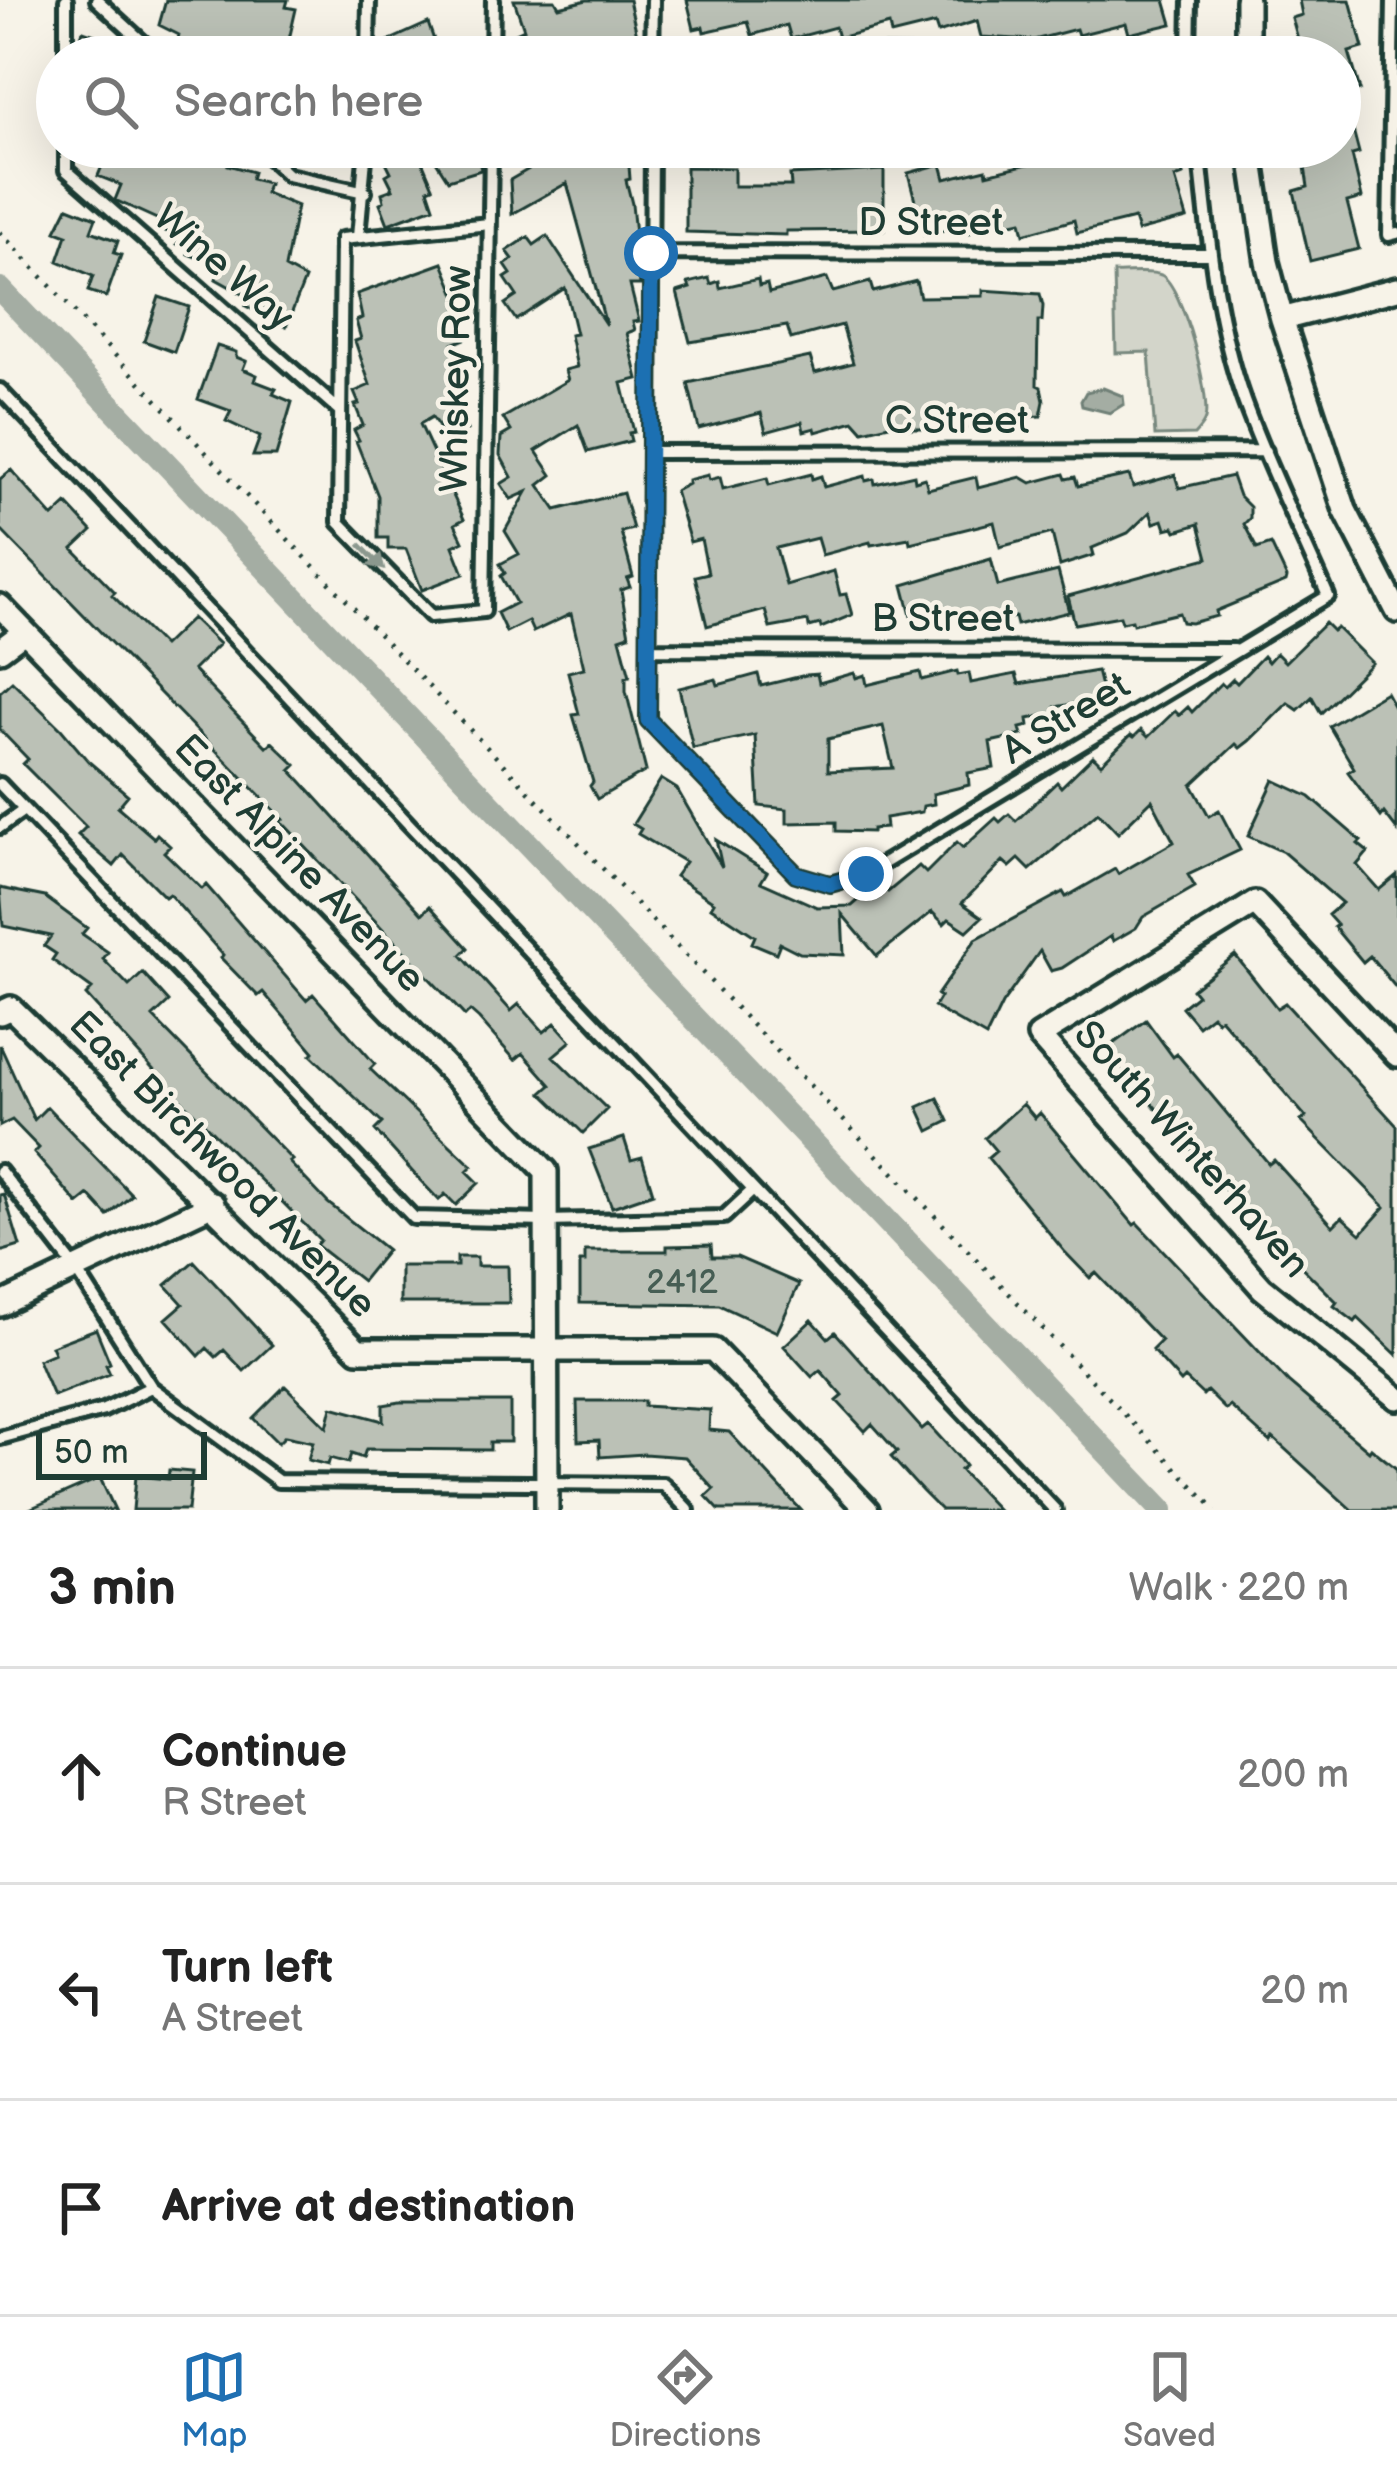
<!DOCTYPE html>
<meta charset="utf-8">
<style>
:root{--surface:#fff;--page:#f2f2f2;--text:#222;--muted:#767676;--line:#e0e0e0;--accent:#1f6fb2}
body{margin:0;font-family:"Balsamiq Sans",sans-serif;background:var(--page);color:var(--text)}
.scale{position:absolute;left:36px;bottom:30px;width:171px;box-sizing:border-box;padding-left:12px;border:6px solid #1f3d34;border-top:0;font-size:33px;line-height:42px;white-space:nowrap;color:#1f3d34;-webkit-text-stroke:9px #f7f3e8;paint-order:stroke}
.stop{position:absolute;width:36px;height:36px;margin:-27px;border:9px solid #1f6fb2;border-radius:50%;background:#fff}
.stop.end{background:#1f6fb2;border-color:#fff;box-shadow:0 3px 12px #0008}
.list{margin:0;padding:0;list-style:none}
h2{display:flex;justify-content:space-between;align-items:center;height:156px;margin:0;padding:0 48px;font-size:51px}
h2 small{font-size:39px;font-weight:400;color:var(--muted)}
.list li{display:grid;grid-template-columns:78px 1fr auto;gap:36px;align-items:center;box-sizing:border-box;height:216px;padding:0 48px;border-top:3px solid var(--line)}
.list b{display:block;font-size:45px;white-space:nowrap}
.list p{margin:0;font-size:39px;white-space:nowrap;color:var(--muted)}
.list em{font-size:39px;font-style:normal;color:var(--muted)}
.icon{flex:none;width:66px;height:66px;fill:none;stroke:currentColor;stroke-width:2;stroke-linecap:round;stroke-linejoin:round}
.map{position:relative;flex:none;width:1397px;height:1510px;overflow:hidden}
.search{position:absolute;background:var(--surface);box-shadow:0 12px 48px #0002;left:36px;right:36px;top:36px;height:132px;display:flex;align-items:center;gap:30px;box-sizing:border-box;padding:0 42px;border-radius:66px;color:var(--muted);font-size:45px}
.sheet{height:804px;background:var(--surface)}
nav{display:flex;justify-content:space-around;align-items:center;box-sizing:border-box;height:168px;border-top:3px solid var(--line);background:var(--surface);font-size:33px;color:var(--muted)}
nav a{display:grid;justify-items:center;gap:6px}
nav .on{color:var(--accent)}
.map>svg:first-child{display:block}
.green{fill:#d3d5ca;stroke:#79897f;stroke-width:3}
.water{fill:#a4ada3;stroke:#6f8077;stroke-width:3}
.lines{fill:none;stroke-linecap:round;stroke-linejoin:round}
.canal{stroke:#a4ada3;stroke-width:24}
.building{fill:#bbc1b6;stroke:#1f3d34;stroke-width:3;fill-rule:evenodd}
.lane-casing{stroke:#1f3d34;stroke-width:20}
.street-casing{stroke:#1f3d34;stroke-width:30}
.path{stroke:#1f3d34;stroke-width:4.5;stroke-dasharray:3 9;stroke-linecap:butt}
.lane{stroke:#f7f3e8;stroke-width:10}
.street{stroke:#f7f3e8;stroke-width:21}
.oneway{fill:#8b988e}
.route{stroke:#1f6fb2;stroke-width:15}
.labels{text-anchor:middle;dominant-baseline:central;stroke-width:9;stroke-linejoin:round;paint-order:stroke}
.number-label{font-size:33px;fill:#465e54}
.street-label{font-size:39px;fill:#1f3d34;stroke:#f7f3e8}
</style>
<div class="map">
<svg width="1397" height="1510" viewBox="0 0 1397 1510">
<rect width="100%" height="100%" fill="#f7f3e8"/>
<filter id="ink" filterUnits="userSpaceOnUse"><feTurbulence type="fractalNoise" baseFrequency=".00833" numOctaves="2"/><feDisplacementMap in="SourceGraphic" scale="24" xChannelSelector="R" yChannelSelector="G"/><feConvolveMatrix kernelMatrix="1 2 1 2 8 2 1 2 1" color-interpolation-filters="sRGB"/></filter>
<g filter="url(#ink)">
<path class="green" d="M 1114,273 C 1127,274 1149,270 1161,275 C 1183,285 1211,397 1205,419 C 1203,426 1199,429 1194,435 L 1155,436 L 1149,352 L 1116,353 Z"/>
<path class="water" d="M 1103,388 L 1123,396 L 1124,404 L 1110,413 L 1082,406 L 1081,401 L 1086,392 Z"/>
<g class="lines">
<path class="canal" d="M 0,289 L 1162,1510"/>
</g>
<path class="building" d="M 166,0 L 288,0 L 286,7 L 296,9 L 285,57 L 174,57 L 179,35 L 159,25 Z
M 514,0 L 555,0 L 559,7 L 587,0 L 629,0 L 642,57 L 518,57 L 512,44 L 518,41 L 514,34 L 524,29 Z
M 687,0 L 1165,0 L 1172,24 L 1129,34 L 1126,23 L 1078,35 L 1076,29 L 1034,40 L 981,37 L 977,21 L 938,33 L 935,24 L 891,35 L 889,25 L 838,38 L 835,27 L 791,39 L 787,25 L 752,35 L 748,22 L 704,32 L 703,27 L 694,29 Z
M 1299,0 L 1350,0 L 1363,48 L 1349,52 L 1360,90 L 1340,96 L 1340,57 L 1303,57 L 1292,18 L 1302,15 Z
M 428,23 L 440,57 L 393,57 L 386,42 Z
M 83,31 L 112,41 L 98,57 L 79,57 L 82,50 L 76,48 Z
M 1346,103 L 1359,153 L 1352,155 L 1362,198 L 1347,202 L 1359,249 L 1310,261 L 1294,191 L 1308,187 L 1302,147 L 1340,147 L 1340,104 Z
M 127,147 L 219,147 L 232,152 L 228,165 L 253,172 L 251,179 L 268,183 L 265,193 L 297,206 L 285,268 L 305,279 L 286,327 L 246,306 L 250,298 L 216,279 L 221,267 L 188,254 L 190,249 L 177,244 L 180,237 L 158,228 L 161,221 L 115,200 L 121,185 L 98,176 L 106,156 L 121,162 Z
M 386,147 L 476,147 L 481,170 L 448,180 L 432,155 L 422,161 L 433,187 L 428,189 L 434,207 L 388,224 L 380,203 L 384,201 L 382,193 L 393,189 L 386,175 L 391,172 L 386,162 L 392,159 Z
M 518,147 L 545,147 L 557,166 L 587,159 L 584,147 L 631,147 L 635,165 L 629,166 L 630,179 L 626,180 L 632,204 L 640,285 L 630,285 L 639,321 L 633,322 L 635,330 L 627,333 L 638,379 L 622,383 L 634,432 L 629,433 L 631,441 L 588,452 L 578,425 L 536,451 L 552,475 L 539,485 L 556,510 L 623,493 L 633,529 L 621,532 L 633,577 L 627,579 L 630,587 L 621,590 L 629,635 L 620,638 L 630,676 L 626,677 L 626,691 L 646,771 L 597,799 L 590,786 L 593,782 L 573,715 L 579,714 L 568,672 L 584,668 L 571,614 L 533,632 L 528,621 L 506,632 L 497,613 L 516,603 L 501,576 L 505,573 L 500,564 L 519,554 L 505,531 L 527,492 L 511,499 L 501,484 L 512,477 L 500,455 L 501,437 L 511,431 L 503,418 L 568,380 L 565,370 L 577,367 L 570,335 L 576,334 L 565,288 L 516,320 L 505,304 L 517,296 L 505,278 L 511,274 L 505,265 L 513,259 L 507,251 L 528,237 L 534,245 L 547,236 L 606,325 L 567,183 L 512,214 L 510,180 L 529,169 Z
M 1023,147 L 1175,147 L 1183,175 L 1175,178 L 1187,218 L 1138,231 L 1134,219 L 1077,233 L 1074,220 L 1024,234 L 1021,221 L 969,233 L 967,224 L 924,235 L 908,173 L 941,164 L 945,179 L 986,169 L 987,174 L 1028,164 Z
M 686,167 L 734,168 L 734,186 L 791,186 L 790,175 L 884,170 L 884,230 L 786,231 L 786,235 L 686,232 Z
M 68,207 L 96,218 L 91,231 L 118,241 L 114,253 L 121,255 L 106,297 L 88,291 L 93,276 L 58,261 L 67,235 L 56,231 Z
M 443,263 L 460,304 L 456,306 L 459,313 L 454,315 L 465,339 L 453,344 L 467,375 L 460,378 L 463,385 L 455,388 L 467,430 L 447,439 L 432,417 L 420,424 L 464,519 L 455,524 L 463,541 L 453,546 L 464,574 L 422,590 L 406,549 L 388,549 L 388,538 L 378,538 L 378,496 L 356,441 L 359,440 L 354,430 L 363,425 L 355,405 L 359,404 L 354,392 L 370,385 L 355,341 L 361,339 L 356,321 L 362,318 L 357,294 Z
M 709,278 L 711,284 L 719,281 L 720,288 L 758,279 L 759,286 L 767,284 L 769,293 L 827,278 L 833,292 L 870,282 L 873,292 L 916,281 L 920,297 L 983,296 L 983,290 L 1040,294 L 1043,306 L 1042,321 L 1038,321 L 1037,385 L 1041,387 L 1044,401 L 1041,416 L 1003,418 L 979,413 L 979,426 L 966,428 L 908,428 L 906,421 L 863,431 L 854,421 L 816,432 L 815,428 L 804,431 L 802,422 L 766,432 L 761,413 L 699,429 L 688,383 L 810,357 L 815,373 L 853,363 L 842,325 L 791,339 L 787,326 L 690,342 L 677,292 L 690,288 L 688,283 Z
M 159,297 L 189,307 L 174,352 L 144,341 Z
M 217,346 L 236,352 L 236,357 L 246,361 L 243,369 L 257,375 L 255,381 L 276,389 L 273,394 L 292,402 L 276,456 L 253,456 L 260,437 L 226,421 L 231,411 L 198,399 Z
M 11,470 L 53,517 L 67,504 L 92,531 L 73,549 L 115,592 L 112,595 L 163,646 L 192,618 L 219,644 L 193,670 L 267,747 L 272,742 L 296,765 L 291,770 L 422,914 L 430,906 L 468,948 L 461,955 L 511,1011 L 519,1004 L 544,1032 L 555,1023 L 571,1041 L 553,1056 L 607,1109 L 583,1133 L 542,1093 L 551,1085 L 523,1053 L 515,1060 L 479,1019 L 470,1011 L 465,1016 L 281,821 L 283,819 L 0,529 L 0,479 Z
M 811,474 L 812,479 L 821,476 L 824,487 L 865,476 L 866,481 L 874,479 L 875,484 L 914,475 L 915,481 L 925,478 L 928,489 L 976,477 L 978,488 L 1021,477 L 1031,483 L 1064,474 L 1066,479 L 1075,477 L 1078,486 L 1129,475 L 1133,487 L 1175,475 L 1179,488 L 1232,476 L 1239,496 L 1250,507 L 1250,518 L 1244,524 L 1257,549 L 1271,544 L 1287,578 L 1286,582 L 1216,611 L 1217,616 L 1191,623 L 1182,622 L 1179,613 L 1133,624 L 1132,620 L 1122,622 L 1120,616 L 1075,624 L 1068,596 L 1208,558 L 1199,524 L 1176,531 L 1174,527 L 1166,529 L 1163,520 L 1154,523 L 1150,512 L 1128,533 L 1092,548 L 1094,555 L 1060,566 L 1052,533 L 1000,547 L 994,522 L 910,543 L 909,538 L 871,545 L 870,542 L 822,555 L 817,538 L 776,548 L 786,585 L 834,571 L 840,595 L 846,594 L 852,615 L 821,628 L 820,624 L 809,627 L 808,621 L 770,628 L 765,610 L 707,626 L 695,576 L 708,573 L 701,539 L 690,542 L 675,491 L 688,484 L 688,480 L 708,475 L 709,480 L 720,477 L 723,489 L 767,478 L 769,485 Z
M 991,559 L 998,586 L 1058,571 L 1069,612 L 1017,625 L 1015,617 L 970,626 L 967,613 L 914,627 L 903,585 Z
M 1325,623 L 1333,631 L 1337,628 L 1372,663 L 1321,713 L 1312,697 L 1298,710 L 1288,703 L 1249,741 L 1240,748 L 1236,744 L 1192,785 L 1209,816 L 1219,810 L 1240,850 L 1188,875 L 1195,887 L 1143,917 L 1136,928 L 1113,941 L 1111,936 L 1062,968 L 1051,971 L 1040,951 L 1002,1004 L 986,1037 L 934,1007 L 940,997 L 937,995 L 976,939 L 1063,892 L 1066,897 L 1115,869 L 1118,874 L 1174,842 L 1152,800 L 1118,833 L 1098,812 L 1030,870 L 1019,859 L 1010,867 L 1003,861 L 962,903 L 982,917 L 967,931 L 949,919 L 944,924 L 932,912 L 877,956 L 842,914 L 844,955 L 800,953 L 780,943 L 776,953 L 752,943 L 755,936 L 711,907 L 714,902 L 675,876 L 685,862 L 638,834 L 641,829 L 633,824 L 661,779 L 677,789 L 722,867 L 716,840 L 767,872 L 761,882 L 817,907 L 852,906 L 875,886 L 882,885 L 888,892 L 919,866 L 926,873 L 957,842 L 963,848 L 996,818 L 1000,822 L 1009,814 L 1016,821 L 1057,782 L 1061,787 L 1093,756 L 1101,764 L 1131,735 L 1134,737 L 1141,730 L 1148,737 L 1175,711 L 1179,715 L 1188,707 L 1192,712 L 1221,683 L 1225,687 L 1233,679 L 1237,683 L 1263,656 L 1268,662 L 1276,653 L 1285,662 Z
M 957,671 L 958,675 L 969,673 L 971,683 L 1016,674 L 1019,684 L 1097,671 L 1104,699 L 1055,707 L 1056,713 L 1028,719 L 1029,726 L 1020,728 L 1022,735 L 990,742 L 994,768 L 968,773 L 969,785 L 933,794 L 934,804 L 923,806 L 922,812 L 885,818 L 886,828 L 872,829 L 872,832 L 836,831 L 836,822 L 787,823 L 787,809 L 759,806 L 755,735 L 693,748 L 679,688 L 716,679 L 718,685 L 758,674 L 761,686 L 806,675 L 817,674 L 819,683 L 854,673 L 856,678 L 865,675 L 867,685 L 920,672 L 922,680 ZM 883,726 L 893,768 L 828,771 L 828,739 Z
M 12,681 L 61,729 L 88,761 L 128,795 L 118,807 L 154,838 L 157,834 L 170,846 L 164,852 L 202,889 L 206,885 L 306,1000 L 313,994 L 375,1064 L 370,1069 L 472,1166 L 467,1171 L 479,1183 L 456,1205 L 445,1194 L 439,1200 L 418,1178 L 375,1130 L 382,1123 L 311,1055 L 314,1052 L 263,992 L 258,996 L 221,958 L 223,955 L 169,894 L 165,897 L 123,855 L 114,866 L 78,835 L 86,827 L 23,764 L 28,759 L 0,730 L 0,692 Z
M 1386,692 L 1397,712 L 1397,830 L 1384,813 L 1381,817 L 1348,772 L 1354,768 L 1329,726 Z
M 1274,780 L 1310,797 L 1361,841 L 1358,844 L 1368,852 L 1357,865 L 1379,890 L 1397,875 L 1397,989 L 1370,956 L 1363,962 L 1334,927 L 1337,925 L 1328,915 L 1342,903 L 1283,852 L 1248,836 Z
M 0,888 L 45,897 L 87,928 L 82,934 L 108,952 L 103,959 L 129,986 L 143,973 L 169,1002 L 153,1017 L 292,1160 L 289,1162 L 328,1203 L 387,1250 L 362,1281 L 316,1245 L 320,1240 L 178,1097 L 86,995 L 92,989 L 52,960 L 56,954 L 44,946 L 51,936 L 3,926 Z
M 1235,955 L 1277,1008 L 1285,1003 L 1397,1126 L 1397,1355 L 1358,1318 L 1355,1322 L 1334,1306 L 1337,1302 L 1232,1198 L 1106,1049 L 1146,1020 L 1173,1057 L 1177,1054 L 1269,1164 L 1274,1160 L 1333,1226 L 1342,1217 L 1361,1234 L 1385,1207 L 1301,1121 L 1306,1117 L 1220,1018 L 1217,1021 L 1212,1015 L 1198,1026 L 1182,1007 L 1197,995 L 1192,989 Z
M 0,1045 L 34,1120 L 47,1107 L 132,1195 L 108,1216 L 89,1195 L 78,1204 L 34,1153 L 39,1148 L 12,1120 L 0,1126 Z
M 938,1098 L 949,1121 L 929,1131 L 918,1107 Z
M 1023,1104 L 1035,1118 L 1040,1113 L 1134,1225 L 1137,1223 L 1289,1383 L 1369,1451 L 1371,1448 L 1397,1469 L 1397,1510 L 1352,1510 L 1273,1438 L 1270,1442 L 1230,1406 L 1226,1410 L 1207,1391 L 1203,1395 L 1185,1378 L 1181,1382 L 1152,1350 L 1161,1341 L 1096,1273 L 1090,1278 L 1064,1251 L 988,1158 L 996,1151 L 985,1138 Z
M 624,1138 L 631,1160 L 642,1157 L 653,1193 L 612,1207 L 589,1149 Z
M 4,1194 L 20,1246 L 0,1252 L 0,1195 Z
M 711,1245 L 712,1257 L 737,1257 L 799,1284 L 777,1332 L 719,1305 L 580,1303 L 580,1262 L 585,1262 L 585,1251 L 667,1251 L 667,1246 Z
M 457,1257 L 477,1257 L 477,1266 L 508,1266 L 509,1303 L 400,1303 L 400,1266 L 457,1266 Z
M 194,1261 L 272,1345 L 244,1371 L 224,1350 L 216,1357 L 207,1348 L 199,1356 L 166,1319 L 183,1304 L 166,1285 Z
M 812,1320 L 828,1338 L 835,1332 L 922,1429 L 928,1424 L 958,1457 L 965,1466 L 960,1470 L 998,1510 L 941,1510 L 922,1491 L 891,1457 L 897,1452 L 872,1424 L 865,1431 L 837,1401 L 843,1396 L 820,1370 L 812,1377 L 784,1346 Z
M 96,1329 L 110,1363 L 106,1365 L 110,1374 L 53,1396 L 38,1360 L 54,1353 L 51,1346 Z
M 285,1386 L 327,1427 L 332,1407 L 383,1421 L 383,1405 L 400,1402 L 510,1402 L 510,1442 L 490,1442 L 490,1450 L 366,1449 L 363,1458 L 351,1454 L 348,1463 L 330,1458 L 328,1465 L 308,1460 L 313,1442 L 285,1436 L 278,1443 L 253,1418 Z
M 577,1401 L 644,1401 L 644,1406 L 710,1410 L 709,1430 L 729,1432 L 801,1510 L 719,1510 L 706,1496 L 714,1489 L 685,1457 L 644,1454 L 600,1457 L 599,1440 L 578,1441 Z
M 169,1470 L 192,1472 L 188,1510 L 133,1510 L 136,1476 L 168,1479 Z
M 100,1478 L 115,1510 L 27,1510 Z"/>
<g class="lines">
<g class="lane-casing">
<path id="lane" d="M 66,0 L 66,57
M 97,0 L 159,57
M 1393,0 L 1389,235 L 1397,233
M 652,53 L 1189,55
M 368,57 L 369,0
M 492,57 L 493,0
M 652,57 L 653,0
M 1189,57 L 1190,0
M 66,147 L 66,170 L 340,411
M 258,147 L 288,175 L 365,192
M 652,147 L 648,720 L 796,874 L 830,884 L 866,874 L 1328,596 C 1300,531 1268,467 1244,401 C 1215,319 1208,232 1199,147
M 489,224 L 342,239 L 339,522 L 431,616 L 484,611 L 491,147
M 358,237 L 366,147
M 651,253 L 1210,254
M 0,390 L 1055,1510
M 650,452 L 1265,451
M 649,649 L 1233,650
M 0,784 L 414,1218 L 546,1221 L 724,1217 L 752,1191
M 0,827 L 24,810
M 0,1171 L 76,1269 L 151,1387 L 278,1481 L 663,1484 L 688,1510
M 0,1438 L 104,1410 L 151,1387"/>
</g>
<g class="street-casing">
<path id="street" d="M 1247,57 L 1247,0
M 1250,147 L 1267,262 L 1282,319 L 1345,510 L 1397,611
M 1282,319 L 1397,289
M 0,606 L 546,1171 L 547,1510
M 0,650 L 24,632
M 0,1013 L 11,1008 L 358,1350 L 713,1350 L 867,1510
M 1397,1055 L 1255,903 L 1039,1036 L 1262,1288 L 1397,1398
M 0,1305 L 213,1204"/>
</g>
<path class="path" d="M 0,232 L 239,488 L 1216,1510"/>
<use href="#lane" class="lane"/>
<use href="#street" class="street"/>
</g>
<defs><path id="oneway-solid" d="M-6-.8H1V-3.2L6.5 0L1 3.2V.8H-6Z" transform="scale(3)"/></defs>
<use class="oneway" href="#oneway-solid" transform="translate(372 557) rotate(46)"/>
</g>
<g class="lines" filter="url(#ink)">
<path class="route" d="M 651,253 L 648,720 L 796,874 L 830,884 L 866,874"/>
</g>
<g class="labels">
<g class="number-label">
<text x="682" y="1283">2412</text>
</g>
<g class="street-label">
<text x="931" y="223">D Street</text>
<text transform="translate(223 268) rotate(41)">Wine Way</text>
<text transform="translate(457 379) rotate(-89)">Whiskey Row</text>
<text x="957" y="421">C Street</text>
<text x="943" y="619">B Street</text>
<text transform="translate(1066 719) rotate(-31)">A Street</text>
<text transform="translate(299 864) rotate(46)">East Alpine Avenue</text>
<text transform="translate(1191 1150) rotate(48)">South Winterhaven</text>
<text transform="translate(222 1165) rotate(45)">East Birchwood Avenue</text>
</g>
</g>
</svg>
<div class="scale">50 m</div>
<div class="stop" style="left:651px;top:253px"></div>
<div class="stop end" style="left:866px;top:874px"></div>
<div class="search"><svg class="icon" aria-label="search" viewBox="0 0 24 24"><circle cx="10" cy="10" r="6"/><path d="M15 15l6 6"/></svg>Search here</div>
</div>
<section class="sheet">
<h2>3 min<small>Walk · 220 m</small></h2>
<ul class="list">
<li><svg class="icon" aria-label="ahead" viewBox="0 0 24 24"><path d="M12 20V5M6 11l6-6 6 6"/></svg><div><b>Continue</b><p>R Street</p></div><em>200 m</em></li>
<li><svg class="icon" aria-label="left" viewBox="0 0 24 24"><path d="M17 20v-9H6M10 6l-5 5 5 5"/></svg><div><b>Turn left</b><p>A Street</p></div><em>20 m</em></li>
<li><svg class="icon" aria-label="arrive" viewBox="0 0 24 24"><path d="M6 21V4h12l-3 4 3 4H6"/></svg><div><b>Arrive at destination</b></div></li>
</ul>
</section>
<nav>
<a class="on"><svg class="icon" aria-label="map" viewBox="0 0 24 24"><path d="M3 6l6-2 6 2 6-2v14l-6 2-6-2-6 2zM9 4v14M15 6v14"/></svg>Map</a>
<a><svg class="icon" aria-label="directions" viewBox="0 0 24 24"><path d="M12 3l9 9-9 9-9-9zM9 14v-3h6M13 9l2 2-2 2"/></svg>Directions</a>
<a><svg class="icon" aria-label="saved" viewBox="0 0 24 24"><path d="M7 4h10v16l-5-4-5 4z"/></svg>Saved</a>
</nav>
